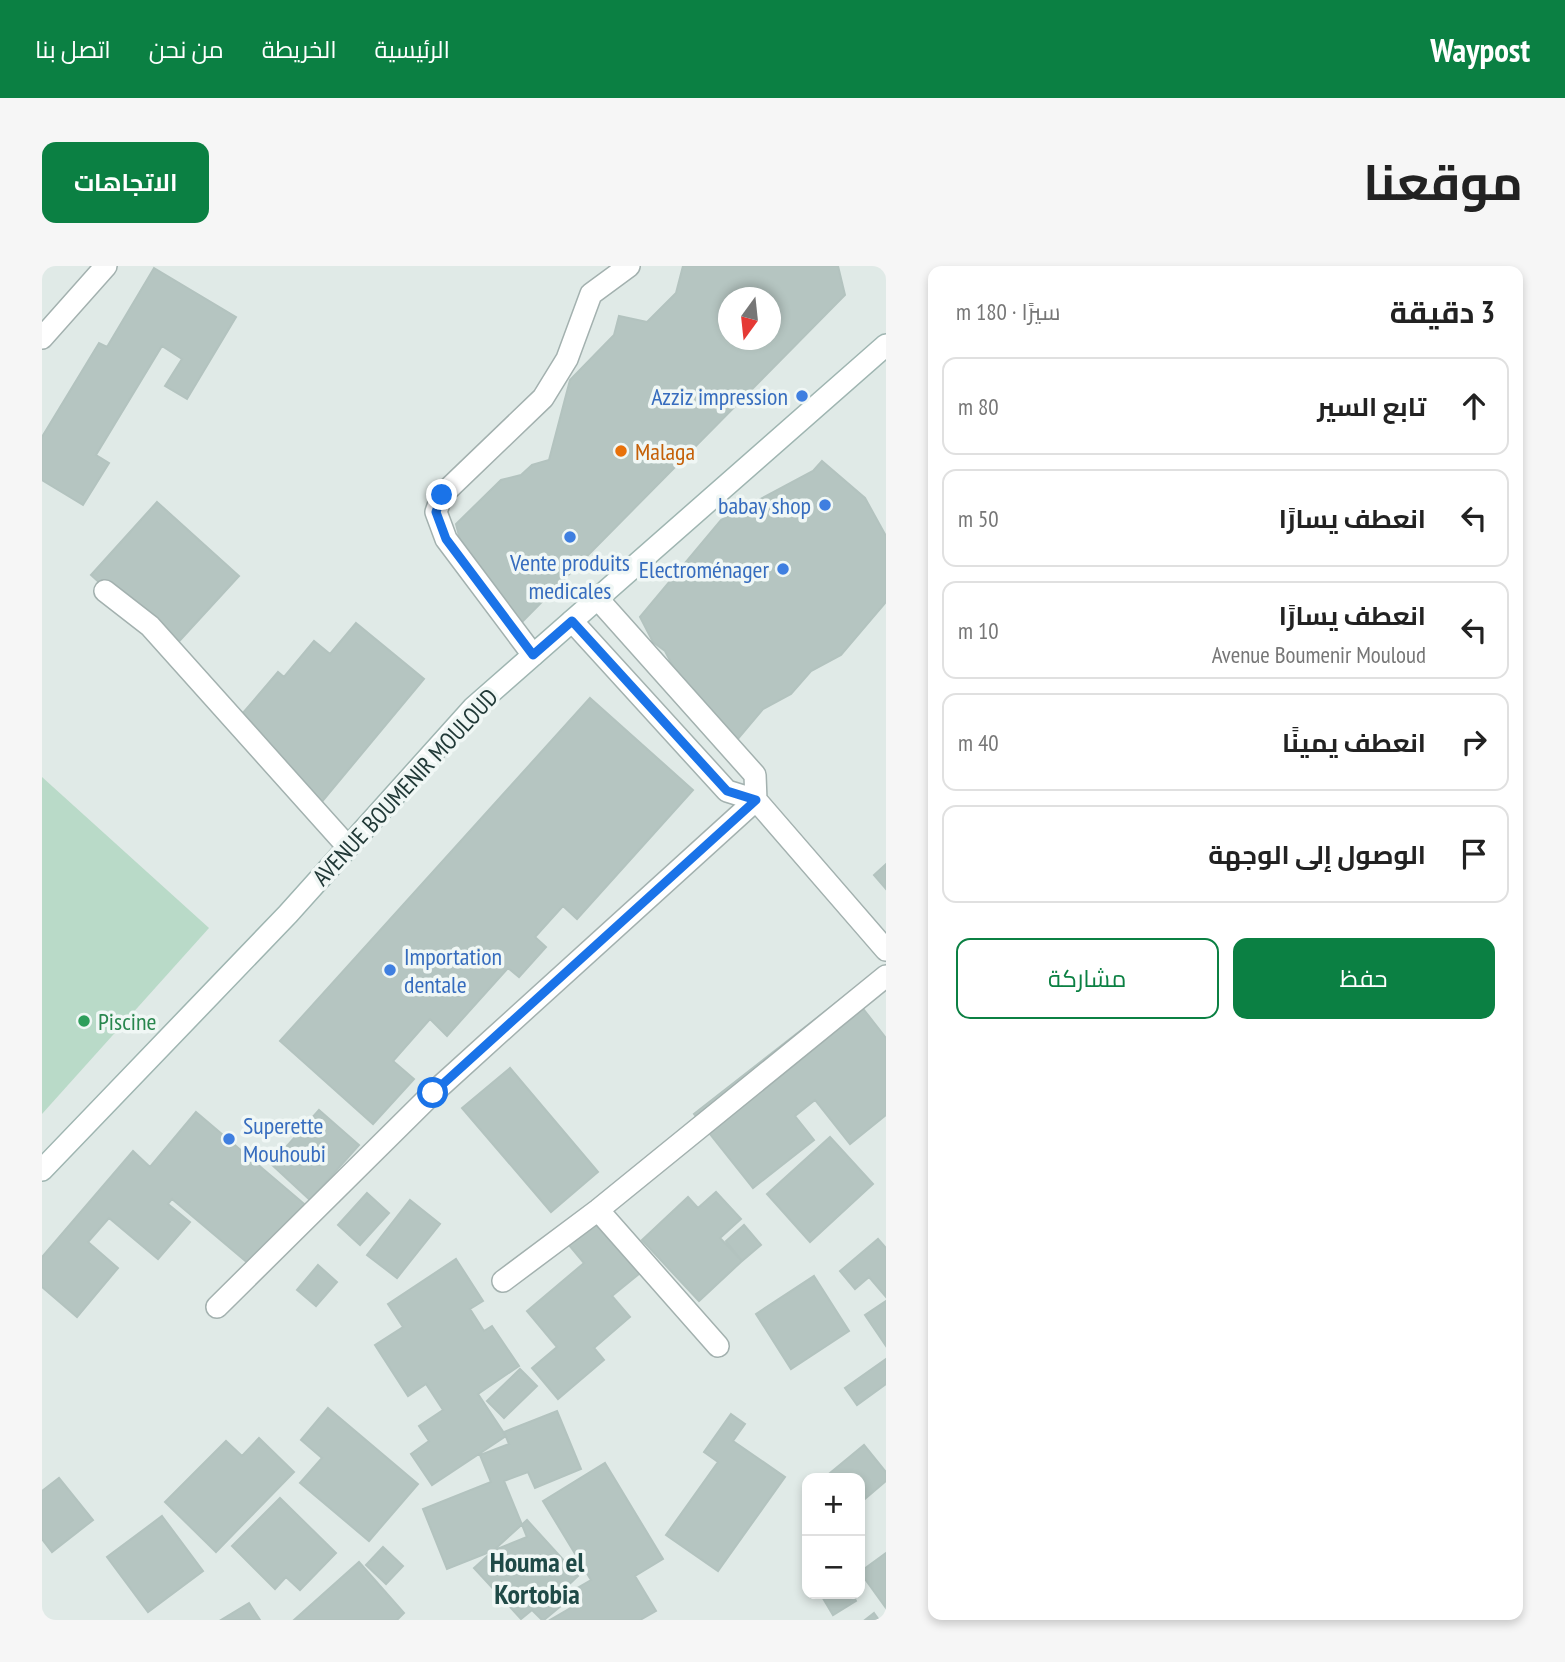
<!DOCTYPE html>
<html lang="ar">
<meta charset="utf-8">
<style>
:root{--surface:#fff;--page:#f6f6f6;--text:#222;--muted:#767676;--line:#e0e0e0;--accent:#0b8043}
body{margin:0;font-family:"PT Sans Narrow",Cairo,sans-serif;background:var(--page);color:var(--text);direction:rtl}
.controls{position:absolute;right:21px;bottom:21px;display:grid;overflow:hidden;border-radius:14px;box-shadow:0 4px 10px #0003}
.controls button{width:63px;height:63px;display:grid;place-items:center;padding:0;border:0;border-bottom:2px solid var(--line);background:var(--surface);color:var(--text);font:35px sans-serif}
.compass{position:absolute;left:676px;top:21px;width:63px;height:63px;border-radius:50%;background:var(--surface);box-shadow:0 4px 10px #0003;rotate:195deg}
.stop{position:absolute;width:21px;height:21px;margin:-16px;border:5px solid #1a73e8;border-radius:50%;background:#fff}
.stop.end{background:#1a73e8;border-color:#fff;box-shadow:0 2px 7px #0008}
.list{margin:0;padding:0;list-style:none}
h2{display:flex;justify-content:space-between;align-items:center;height:91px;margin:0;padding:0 28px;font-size:30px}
h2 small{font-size:23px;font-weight:400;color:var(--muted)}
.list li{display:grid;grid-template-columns:46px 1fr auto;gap:21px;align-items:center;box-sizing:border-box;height:98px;margin:0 14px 14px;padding:0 14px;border:2px solid var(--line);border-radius:14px}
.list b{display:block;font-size:26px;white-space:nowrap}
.list p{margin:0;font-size:23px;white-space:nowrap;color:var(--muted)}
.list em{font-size:23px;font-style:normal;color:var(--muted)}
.actions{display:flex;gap:14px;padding:21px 28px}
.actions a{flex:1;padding:16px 0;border:2px solid var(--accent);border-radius:14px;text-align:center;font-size:24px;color:var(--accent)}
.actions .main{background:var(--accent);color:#fff}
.icon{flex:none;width:38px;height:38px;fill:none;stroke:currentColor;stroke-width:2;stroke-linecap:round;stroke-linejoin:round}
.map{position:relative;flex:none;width:844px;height:1354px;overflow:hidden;direction:ltr;border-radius:14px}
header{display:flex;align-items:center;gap:42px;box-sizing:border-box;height:98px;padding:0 35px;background:var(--accent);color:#fff}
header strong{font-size:33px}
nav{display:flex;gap:38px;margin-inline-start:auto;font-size:24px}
.intro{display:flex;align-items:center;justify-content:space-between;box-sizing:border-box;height:168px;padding:0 42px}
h1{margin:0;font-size:49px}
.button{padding:18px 32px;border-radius:14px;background:var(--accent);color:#fff;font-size:24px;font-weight:700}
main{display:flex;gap:42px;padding:0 42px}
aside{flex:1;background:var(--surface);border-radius:14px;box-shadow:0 4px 10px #0003}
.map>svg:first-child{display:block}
.green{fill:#b9dac8}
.building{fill:#b5c5c1;stroke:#b3c3bf;stroke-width:2;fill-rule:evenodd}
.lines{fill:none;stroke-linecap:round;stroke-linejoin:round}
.street-casing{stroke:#a3b1af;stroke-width:24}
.secondary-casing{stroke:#9fb5b1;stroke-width:24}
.street{stroke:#fff;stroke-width:21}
.secondary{stroke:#fff;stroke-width:21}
.route{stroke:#1a73e8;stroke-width:9}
.shop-dot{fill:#3f7fe0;stroke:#f0f7f5;stroke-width:2.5}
.food-dot{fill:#e8710a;stroke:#f0f7f5;stroke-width:2.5}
.leisure-dot{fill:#2e9e5b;stroke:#f0f7f5;stroke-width:2.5}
.labels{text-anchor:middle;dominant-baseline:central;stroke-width:7;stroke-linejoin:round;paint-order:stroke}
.shop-label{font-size:24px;fill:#366cbe;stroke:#f0f7f5;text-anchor:end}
.food-label{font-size:24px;fill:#c56008;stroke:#f0f7f5;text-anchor:start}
.street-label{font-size:24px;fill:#213937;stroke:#f0f7f5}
.leisure-label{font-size:24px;fill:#27864d;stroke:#f0f7f5;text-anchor:start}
.quarter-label{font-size:28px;font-weight:bold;fill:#1f4a47;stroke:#f0f7f5}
</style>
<header>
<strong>Waypost</strong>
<nav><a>الرئيسية</a><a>الخريطة</a><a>من نحن</a><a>اتصل بنا</a></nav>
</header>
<div class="intro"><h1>موقعنا</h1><a class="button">الاتجاهات</a></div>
<main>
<aside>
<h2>3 دقيقة<small>سيرًا · 180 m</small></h2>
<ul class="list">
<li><svg class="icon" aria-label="ahead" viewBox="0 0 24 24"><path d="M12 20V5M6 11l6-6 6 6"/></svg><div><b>تابع السير</b></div><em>80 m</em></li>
<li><svg class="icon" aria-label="left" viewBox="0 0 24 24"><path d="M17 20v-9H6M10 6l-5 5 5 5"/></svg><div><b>انعطف يسارًا</b></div><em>50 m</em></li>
<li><svg class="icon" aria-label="left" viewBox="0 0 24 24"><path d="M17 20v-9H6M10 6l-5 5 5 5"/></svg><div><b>انعطف يسارًا</b><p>Avenue Boumenir Mouloud</p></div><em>10 m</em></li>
<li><svg class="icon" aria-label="right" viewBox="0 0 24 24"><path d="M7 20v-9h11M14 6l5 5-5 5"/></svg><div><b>انعطف يمينًا</b></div><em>40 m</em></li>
<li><svg class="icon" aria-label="arrive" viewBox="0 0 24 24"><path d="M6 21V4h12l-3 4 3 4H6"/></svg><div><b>الوصول إلى الوجهة</b></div></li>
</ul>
<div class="actions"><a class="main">حفظ</a><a>مشاركة</a></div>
</aside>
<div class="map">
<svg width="844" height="1354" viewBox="0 0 844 1354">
<rect width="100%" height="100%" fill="#e0eae7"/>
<path class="green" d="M 0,511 L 167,662 L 0,848 Z"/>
<path class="building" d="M 641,0 L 796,0 L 803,29 L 477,359 L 427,310 L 414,258 L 459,214 L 479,209 L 490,199 L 507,194 L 528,114 L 572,69 L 577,50 L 605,56 L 634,27 ZM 687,32 L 729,32 L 729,74 L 687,74 Z
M 112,2 L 194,51 L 145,133 L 123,120 L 140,93 L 120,80 L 54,189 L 67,197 L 41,239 L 0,214 L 0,171 L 57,77 L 65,81 Z
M 780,195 L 823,232 L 844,270 L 844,336 L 799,389 L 769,405 L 749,428 L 721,443 L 694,475 L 651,439 L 623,385 L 611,376 L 598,351 L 679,254 L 771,205 Z
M 115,236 L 197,310 L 130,383 L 49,309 Z
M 314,357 L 382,413 L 278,538 L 188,462 L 236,406 L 242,411 L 272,375 L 288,388 Z
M 548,432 L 651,524 L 535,653 L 521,640 L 493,671 L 504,681 L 477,711 L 466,702 L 405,770 L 388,753 L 351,795 L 372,813 L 331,858 L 238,775 Z
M 844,598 L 844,623 L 832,609 Z
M 808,726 L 844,772 L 844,849 L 808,878 L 773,834 L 753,850 L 772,874 L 711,922 L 652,848 Z
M 468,802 L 556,906 L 509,946 L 420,842 Z
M 277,844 L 317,879 L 268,934 L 229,898 Z
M 154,846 L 267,942 L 214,1004 L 130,933 L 126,938 L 148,956 L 116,993 L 67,952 L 46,976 L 76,1002 L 35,1051 L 0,1021 L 0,991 L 91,885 L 108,901 Z
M 788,871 L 831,918 L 768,976 L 725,928 Z
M 674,926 L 699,953 L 678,972 L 700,995 L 657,1035 L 600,974 L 646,931 L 656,942 Z
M 325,927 L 347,947 L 318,979 L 296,959 Z
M 368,934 L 398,958 L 355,1012 L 325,989 Z
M 549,949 L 598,1007 L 570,1030 L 588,1051 L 552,1082 L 562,1094 L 516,1133 L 490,1102 L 515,1081 L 485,1045 L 542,997 L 521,972 Z
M 702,959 L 719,979 L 700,995 L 684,975 Z
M 836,973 L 844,982 L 844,1031 L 827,1011 L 813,1023 L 798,1005 Z
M 414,993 L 441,1035 L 428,1043 L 442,1065 L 450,1060 L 477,1100 L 436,1128 L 464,1170 L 390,1219 L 369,1188 L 387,1175 L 377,1160 L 401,1144 L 384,1118 L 366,1130 L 333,1079 L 361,1061 L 346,1038 Z
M 276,999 L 295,1016 L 274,1040 L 255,1024 Z
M 772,1010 L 807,1065 L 749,1103 L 714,1048 Z
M 844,1035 L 844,1080 L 823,1049 Z
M 844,1093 L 844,1118 L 815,1139 L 803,1122 Z
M 478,1103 L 495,1120 L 462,1152 L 445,1135 Z
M 286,1142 L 376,1218 L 327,1275 L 258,1217 L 280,1192 L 259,1174 Z
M 515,1145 L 539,1203 L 493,1222 L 486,1206 L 462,1215 L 485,1271 L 405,1303 L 381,1243 L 449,1216 L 438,1189 L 467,1178 L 462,1166 Z
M 689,1148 L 703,1158 L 691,1175 L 743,1211 L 676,1305 L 624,1269 L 676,1196 L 662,1186 Z
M 217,1172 L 252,1206 L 174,1286 L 123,1236 L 184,1175 L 200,1190 Z
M 822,1179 L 844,1206 L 844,1215 L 818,1237 L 818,1212 L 782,1212 Z
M 563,1197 L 621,1293 L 593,1310 L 614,1345 L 598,1354 L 508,1354 L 537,1337 L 530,1325 L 549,1314 L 501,1235 Z
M 17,1212 L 51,1254 L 10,1286 L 0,1273 L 0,1225 Z
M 238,1232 L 294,1287 L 258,1324 L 244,1311 L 233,1323 L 190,1280 Z
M 120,1250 L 161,1305 L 106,1346 L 65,1291 Z
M 485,1254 L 536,1310 L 518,1327 L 525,1335 L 502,1354 L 500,1354 L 490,1344 L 479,1353 L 432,1302 Z
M 341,1281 L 361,1300 L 344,1318 L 324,1299 Z
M 844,1287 L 844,1342 L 818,1306 Z
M 317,1296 L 362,1347 L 355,1354 L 252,1354 Z
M 810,1328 L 814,1335 L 791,1349 L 779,1329 Z
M 207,1337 L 218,1354 L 179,1354 Z
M 832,1347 L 837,1354 L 823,1354 Z"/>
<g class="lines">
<g class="street-casing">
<path id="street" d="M 0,72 L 64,0
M 63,325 L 108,360 L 306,581
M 530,355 L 685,525 L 714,534 L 713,509 L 555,332
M 491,389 L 404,273 L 394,246 L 400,229 L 501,132 L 525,93 L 549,28 L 587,0
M 556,944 L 676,1080
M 461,1015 L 556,944 L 844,710
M 175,1041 L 391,827 L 714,534 L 844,684"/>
</g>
<g class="secondary-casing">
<path id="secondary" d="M 0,904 L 246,648 L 431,442 L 844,79"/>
</g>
<use href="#street" class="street"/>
<use href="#secondary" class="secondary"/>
</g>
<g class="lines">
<path class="route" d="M 391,827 L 714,534 L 685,525 L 530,355 L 491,389 L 404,273 L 394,246 L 400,229"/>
</g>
<g class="shop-dot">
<circle cx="760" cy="130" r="7"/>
<circle cx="783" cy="239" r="7"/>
<circle cx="528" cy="271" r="7"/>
<circle cx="741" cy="303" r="7"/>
<circle cx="348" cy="704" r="7"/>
<circle cx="187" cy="873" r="7"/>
</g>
<circle class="food-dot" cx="579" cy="185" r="7"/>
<circle class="leisure-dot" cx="42" cy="755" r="7"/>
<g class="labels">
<g class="shop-label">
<text x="746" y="130">Azziz impression</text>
<text x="769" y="239">babay shop</text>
<text x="528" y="296" text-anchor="middle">Vente produits<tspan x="528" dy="28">medicales</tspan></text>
<text x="727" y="303">Electroménager</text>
<text x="362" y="690" text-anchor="start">Importation<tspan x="362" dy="28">dentale</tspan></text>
<text x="201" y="859" text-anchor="start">Superette<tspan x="201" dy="28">Mouhoubi</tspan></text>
</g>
<g class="food-label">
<text x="593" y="185">Malaga</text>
</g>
<g class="street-label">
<text transform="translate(363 521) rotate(-47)">AVENUE BOUMENIR MOULOUD</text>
</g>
<g class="leisure-label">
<text x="56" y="755">Piscine</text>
</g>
<g class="quarter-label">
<text x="495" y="1295">Houma el<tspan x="495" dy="32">Kortobia</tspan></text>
</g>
</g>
</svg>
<div class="controls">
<button>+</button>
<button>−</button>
</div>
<svg class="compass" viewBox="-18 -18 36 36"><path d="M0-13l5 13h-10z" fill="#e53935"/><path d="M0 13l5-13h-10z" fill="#767676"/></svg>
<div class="stop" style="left:391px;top:827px"></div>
<div class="stop end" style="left:400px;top:229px"></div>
</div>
</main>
